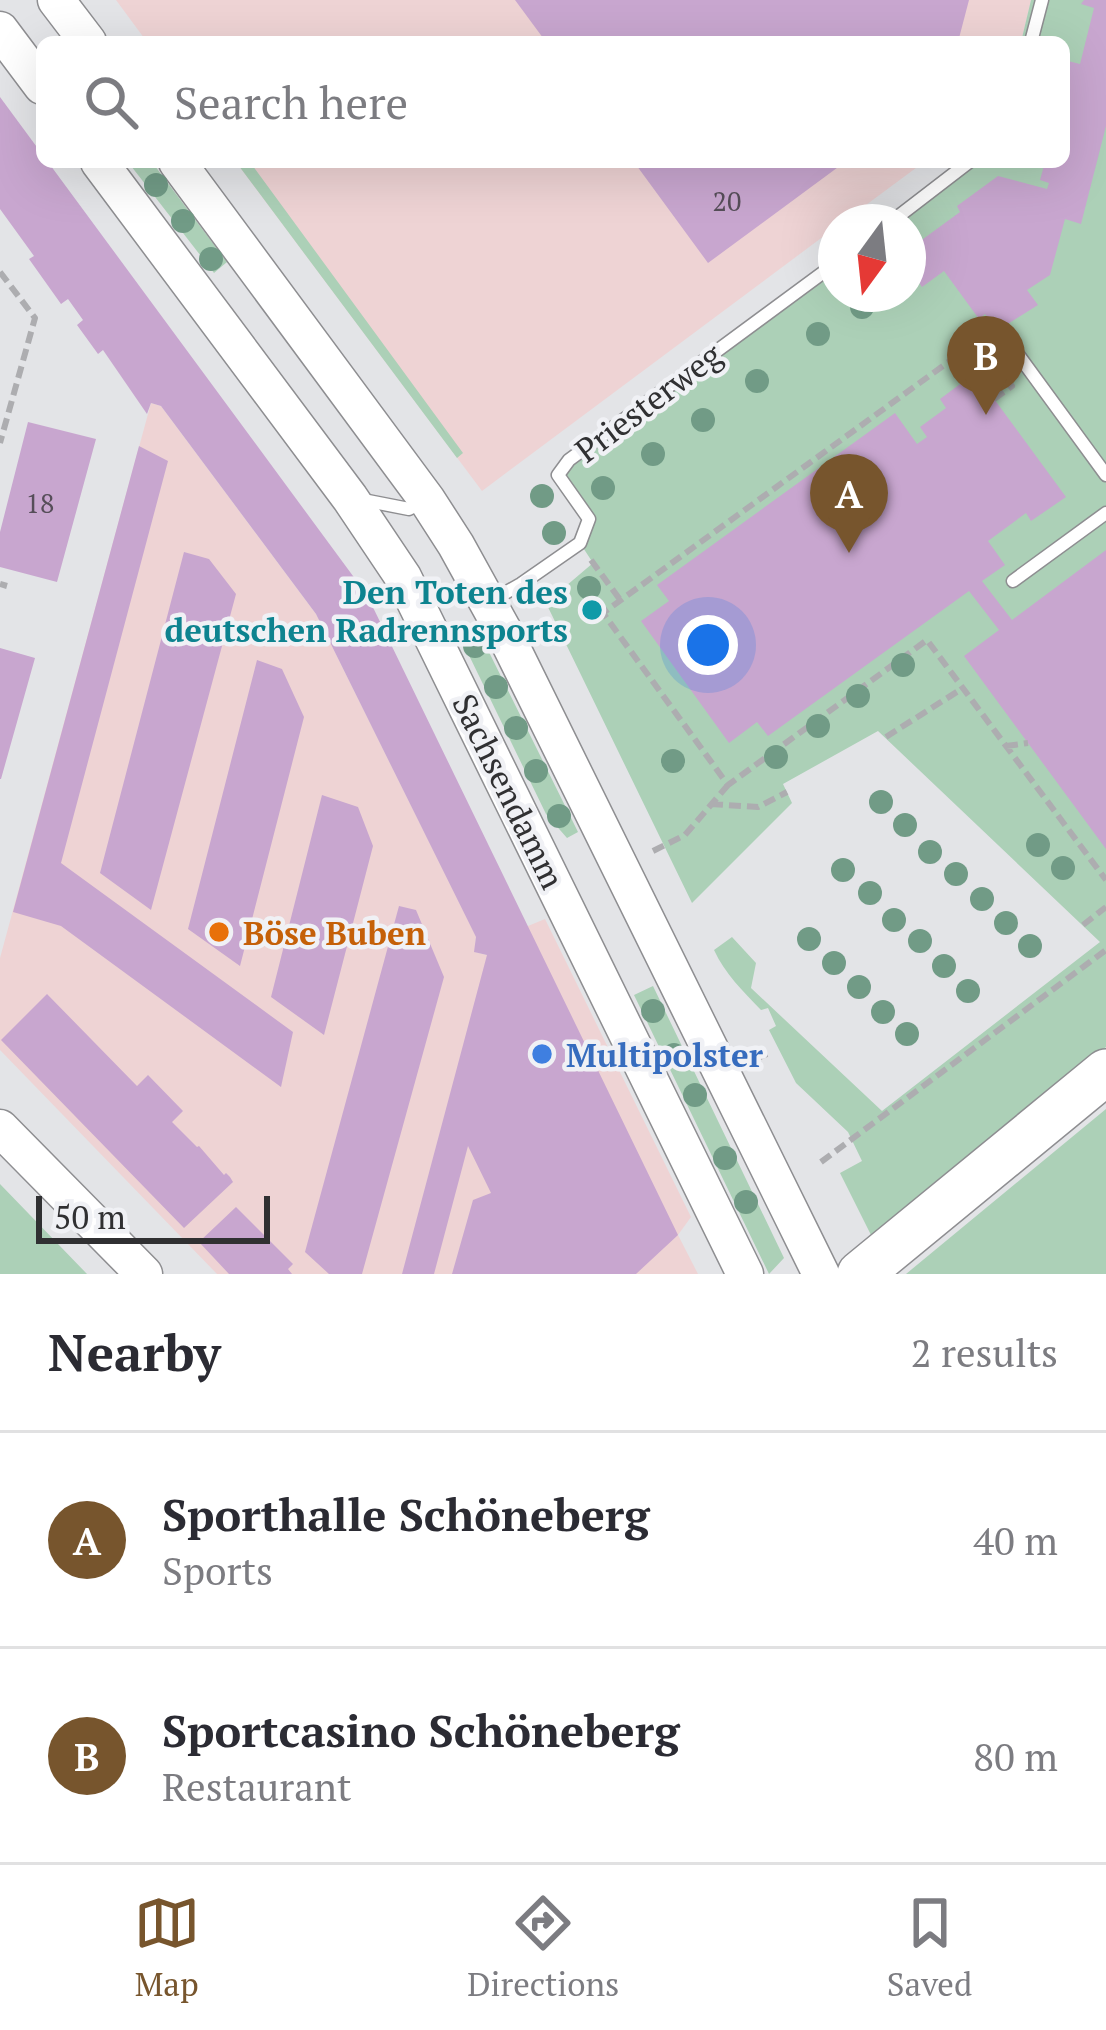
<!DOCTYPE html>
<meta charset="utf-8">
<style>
:root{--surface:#fff;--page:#f7f7f7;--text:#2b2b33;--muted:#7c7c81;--line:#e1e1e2;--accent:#77552d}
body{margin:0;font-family:"PT Serif",serif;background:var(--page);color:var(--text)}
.compass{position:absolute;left:818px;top:204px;width:108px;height:108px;border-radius:50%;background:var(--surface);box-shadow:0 12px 48px #0002;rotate:195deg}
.scale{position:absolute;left:36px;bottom:30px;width:234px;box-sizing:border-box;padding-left:12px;border:6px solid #303032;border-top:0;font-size:33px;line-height:42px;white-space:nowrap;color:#303032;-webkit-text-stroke:9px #f0f1f5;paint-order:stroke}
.you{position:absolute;left:708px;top:645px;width:42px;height:42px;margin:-30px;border:9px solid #fff;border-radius:50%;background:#1a73e8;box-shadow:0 0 0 18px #1a73e833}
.badge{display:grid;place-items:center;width:78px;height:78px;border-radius:50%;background:var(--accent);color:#fff;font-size:39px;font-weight:700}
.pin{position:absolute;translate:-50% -99px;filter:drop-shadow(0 3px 6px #0008)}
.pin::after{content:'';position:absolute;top:63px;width:42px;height:36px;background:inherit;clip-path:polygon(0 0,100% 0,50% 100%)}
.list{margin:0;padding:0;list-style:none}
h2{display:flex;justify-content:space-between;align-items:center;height:156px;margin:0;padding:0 48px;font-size:51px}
h2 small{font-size:39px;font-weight:400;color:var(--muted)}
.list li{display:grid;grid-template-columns:78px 1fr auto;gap:36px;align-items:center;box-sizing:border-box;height:216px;padding:0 48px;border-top:3px solid var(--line)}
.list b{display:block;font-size:45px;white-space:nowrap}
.list p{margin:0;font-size:39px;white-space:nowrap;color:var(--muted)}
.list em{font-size:39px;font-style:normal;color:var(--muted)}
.icon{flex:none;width:66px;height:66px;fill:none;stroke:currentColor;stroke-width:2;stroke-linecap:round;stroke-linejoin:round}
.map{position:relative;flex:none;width:1106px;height:1274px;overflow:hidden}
.search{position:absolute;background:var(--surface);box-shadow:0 12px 48px #0002;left:36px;right:36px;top:36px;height:132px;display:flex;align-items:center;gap:30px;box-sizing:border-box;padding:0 42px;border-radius:18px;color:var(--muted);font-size:45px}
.sheet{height:588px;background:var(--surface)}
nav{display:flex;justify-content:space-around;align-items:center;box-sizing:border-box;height:168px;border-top:3px solid var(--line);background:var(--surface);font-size:33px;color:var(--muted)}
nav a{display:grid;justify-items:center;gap:6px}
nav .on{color:var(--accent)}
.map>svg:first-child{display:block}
.commercial{fill:#eed3d4}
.green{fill:#acd0b7}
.building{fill:#c8a6cf}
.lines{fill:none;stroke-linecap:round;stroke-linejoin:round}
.lane-casing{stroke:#8e8e91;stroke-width:15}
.secondary-casing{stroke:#8e8e91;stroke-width:39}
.highway-casing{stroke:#8e8e91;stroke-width:48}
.path{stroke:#adadb0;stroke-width:6;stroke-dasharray:12 6;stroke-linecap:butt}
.lane{stroke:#fff;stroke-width:12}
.secondary{stroke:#fff;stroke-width:36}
.highway{stroke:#fff;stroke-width:45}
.tree{fill:#719b86}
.culture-dot{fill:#0f9aa8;stroke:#f0f1f5;stroke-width:4.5}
.food-dot{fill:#e8710a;stroke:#f0f1f5;stroke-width:4.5}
.shop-dot{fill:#3f7fe0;stroke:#f0f1f5;stroke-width:4.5}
.labels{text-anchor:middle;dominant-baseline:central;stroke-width:9;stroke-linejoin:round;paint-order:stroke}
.number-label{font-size:27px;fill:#564e59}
.street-label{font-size:33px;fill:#303032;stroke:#f0f1f5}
.culture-label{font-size:33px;font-weight:bold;fill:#0d838f;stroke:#f0f1f5;text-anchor:end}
.food-label{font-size:33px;font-weight:bold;fill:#c56008;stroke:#f0f1f5;text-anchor:start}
.shop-label{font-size:33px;font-weight:bold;fill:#366cbe;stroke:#f0f1f5;text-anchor:start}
</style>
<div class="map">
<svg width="1106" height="1274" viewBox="0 0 1106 1274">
<rect width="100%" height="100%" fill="#e3e4e7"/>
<path class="commercial" d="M 116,0 L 1031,0 L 1021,42 L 147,42 Z
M 236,162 L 924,162 L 843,222 L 836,222 L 836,227 L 482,491 Z
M 151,403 L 161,406 L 316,614 L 476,936 L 475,952 L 518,963 L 528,926 L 545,919 L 691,1217 L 678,1235 L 698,1274 L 217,1274 L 0,1050 L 0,958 Z"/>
<path class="green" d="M 1031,0 L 1106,0 L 1106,1047 L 890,1225 L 872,1237 L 840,1173 L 862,1161 L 848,1132 L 796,1083 L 769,1030 L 776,1026 L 768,1008 L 761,1010 C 743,991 725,974 714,950 L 732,937 L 756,963 L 751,988 L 882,1111 L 1100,942 L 878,731 L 783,784 L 792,803 L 692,903 L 546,603 L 593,563 L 580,543 L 589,519 L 558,475 L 836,263 L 836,294 L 908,294 L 908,222 L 891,222 L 969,162 L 1064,162 L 1064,42 L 1021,42 Z
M 128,162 L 152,162 L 227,262 L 214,273 Z
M 236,162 L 250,162 L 463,453 L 457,458 Z
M 473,633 L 480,636 L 484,642 L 578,832 L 567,838 L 546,814 L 464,645 L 466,637 Z
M 653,986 L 784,1258 L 769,1274 L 634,995 Z
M 1106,1109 L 1106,1274 L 906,1274 Z
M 0,1184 L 87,1274 L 0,1274 Z"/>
<path class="building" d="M 515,0 L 969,0 L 958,42 L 546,42 Z
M 1084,0 L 1106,0 L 1106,126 L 1081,224 L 1065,219 L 1050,275 L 1027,290 L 1038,305 L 998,330 L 985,314 L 979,319 L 944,271 L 922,287 L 908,267 L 908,250 L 960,212 L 957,206 L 998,176 L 1047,189 L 1049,183 L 1040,180 L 1045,162 L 1064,162 L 1064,60 L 1080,64 L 1094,8 L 1081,4 Z
M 0,97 L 42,154 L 42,162 L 48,162 L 367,595 L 678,1235 L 636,1274 L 452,1274 L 473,1200 L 491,1193 L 468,1146 L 434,1274 L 402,1274 L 487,955 L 474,952 L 476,937 L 316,614 L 161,406 L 151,403 L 147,414 L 103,350 L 98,354 L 77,325 L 83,320 L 68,299 L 61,304 L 29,259 L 34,256 L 0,209 Z
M 634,162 L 845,162 L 708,263 Z
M 975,373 L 1066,497 L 1031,521 L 1026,513 L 988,541 L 1005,565 L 982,581 L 1012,620 L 1106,550 L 1106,849 L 964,656 L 999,630 L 969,591 L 768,736 L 757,722 L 729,743 L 641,621 L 669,601 L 657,585 L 895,413 L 917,444 L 927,437 L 920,427 L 946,408 L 940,399 Z
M 28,422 L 96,439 L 57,582 L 0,567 L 0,532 Z
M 139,446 L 168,461 L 61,863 L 293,1032 L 281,1087 L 61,926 L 13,912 Z
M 184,552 L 209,559 L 236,594 L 151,910 L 100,873 Z
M 0,648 L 35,658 L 1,779 L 0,779 Z
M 257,660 L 282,669 L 304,717 L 240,966 L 188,929 Z
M 322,795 L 358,807 L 373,846 L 324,1035 L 271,997 Z
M 399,906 L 416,910 L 444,977 L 362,1274 L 329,1274 L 305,1252 Z
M 47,994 L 137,1086 L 148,1075 L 183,1111 L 172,1122 L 197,1147 L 199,1146 L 224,1175 L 226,1173 L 230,1177 L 233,1182 L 184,1228 L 1,1040 Z
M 236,1207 L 293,1264 L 288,1269 L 292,1274 L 229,1274 L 199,1242 Z"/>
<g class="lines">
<g class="lane-casing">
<path id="lane" d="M 1031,42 L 1042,0
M 891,222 L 969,162
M 1014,349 L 1106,475
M 363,500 L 409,509 L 424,501
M 1013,581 L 1106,513
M 489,602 L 521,584 L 580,543 L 589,519 L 558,475 L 569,460 L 836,263"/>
</g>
<g class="secondary-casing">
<path id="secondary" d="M 56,0 L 88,42
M 0,30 L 42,86
M 99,162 L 350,498 L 403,577 L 745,1274
M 177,162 L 427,500 L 456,545 L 504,632 L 821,1274
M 0,1128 L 144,1274"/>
</g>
<g class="highway-casing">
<path id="highway" d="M 860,1274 L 1106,1072"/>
</g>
<path class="path" d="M 0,272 L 35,318 L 0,443
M 994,361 L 980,339 L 603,613 L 728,785 L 927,640 L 1106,880
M 994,399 L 1012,386 L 1008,381
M 591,560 L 621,601
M 0,584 L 7,586
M 886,737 L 963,688
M 1006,746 L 1028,743
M 711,804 L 758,807 L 787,792
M 653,851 L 685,835 L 728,785
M 1083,925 L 1106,907
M 758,1058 L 767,1054
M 821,1162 L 1106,950"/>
<use href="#lane" class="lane"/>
<use href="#secondary" class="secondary"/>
<use href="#highway" class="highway"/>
</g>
<g class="tree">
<circle cx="156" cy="185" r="12"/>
<circle cx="183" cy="221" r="12"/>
<circle cx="211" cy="259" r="12"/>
<circle cx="862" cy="307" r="12"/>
<circle cx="818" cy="334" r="12"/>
<circle cx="757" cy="381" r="12"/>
<circle cx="703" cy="420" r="12"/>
<circle cx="653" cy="454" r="12"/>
<circle cx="603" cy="488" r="12"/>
<circle cx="542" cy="496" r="12"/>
<circle cx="554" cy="533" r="12"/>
<circle cx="589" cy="588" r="12"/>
<circle cx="475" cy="646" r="12"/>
<circle cx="903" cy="665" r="12"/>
<circle cx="496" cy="687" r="12"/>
<circle cx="858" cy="696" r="12"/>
<circle cx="818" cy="726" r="12"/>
<circle cx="516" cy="728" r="12"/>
<circle cx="776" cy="757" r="12"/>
<circle cx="673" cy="761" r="12"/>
<circle cx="536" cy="771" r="12"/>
<circle cx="881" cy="802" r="12"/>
<circle cx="559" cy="816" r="12"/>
<circle cx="905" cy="825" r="12"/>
<circle cx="1038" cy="845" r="12"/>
<circle cx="930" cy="852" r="12"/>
<circle cx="1063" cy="868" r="12"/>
<circle cx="843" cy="870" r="12"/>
<circle cx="956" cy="874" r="12"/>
<circle cx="870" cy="893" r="12"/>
<circle cx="982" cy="899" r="12"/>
<circle cx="894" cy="920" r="12"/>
<circle cx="1006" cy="923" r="12"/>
<circle cx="809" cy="939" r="12"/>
<circle cx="920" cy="941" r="12"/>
<circle cx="1030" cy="946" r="12"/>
<circle cx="834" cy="963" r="12"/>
<circle cx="944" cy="966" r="12"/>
<circle cx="859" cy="987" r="12"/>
<circle cx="968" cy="991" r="12"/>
<circle cx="653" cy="1011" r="12"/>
<circle cx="883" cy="1012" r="12"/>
<circle cx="907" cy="1034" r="12"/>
<circle cx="674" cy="1055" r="12"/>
<circle cx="695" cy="1095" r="12"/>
<circle cx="725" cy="1158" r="12"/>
<circle cx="746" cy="1202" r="12"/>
</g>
<circle class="culture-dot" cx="592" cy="610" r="12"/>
<circle class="food-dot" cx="219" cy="932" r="12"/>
<circle class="shop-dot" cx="542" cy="1054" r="12"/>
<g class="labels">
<g class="number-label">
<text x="727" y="201">20</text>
<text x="40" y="503">18</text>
</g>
<g class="street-label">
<text transform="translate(648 402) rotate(-37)">Priesterweg</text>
<text transform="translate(509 791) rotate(64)">Sachsendamm</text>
</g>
<g class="culture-label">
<text x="568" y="591">Den Toten des<tspan x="568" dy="38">deutschen Radrennsports</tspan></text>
</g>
<g class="food-label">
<text x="243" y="932">Böse Buben</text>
</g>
<g class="shop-label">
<text x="566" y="1054">Multipolster</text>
</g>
</g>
</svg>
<svg class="compass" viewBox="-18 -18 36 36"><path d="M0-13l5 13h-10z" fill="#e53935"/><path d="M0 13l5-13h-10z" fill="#7c7c81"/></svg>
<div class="scale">50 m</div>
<div class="you"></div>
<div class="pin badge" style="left:849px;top:553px">A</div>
<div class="pin badge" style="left:986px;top:415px">B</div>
<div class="search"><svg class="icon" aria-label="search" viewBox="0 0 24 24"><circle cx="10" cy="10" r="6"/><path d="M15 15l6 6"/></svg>Search here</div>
</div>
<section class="sheet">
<h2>Nearby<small>2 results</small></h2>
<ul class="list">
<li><span class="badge">A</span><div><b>Sporthalle Schöneberg</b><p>Sports</p></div><em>40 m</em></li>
<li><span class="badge">B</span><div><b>Sportcasino Schöneberg</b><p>Restaurant</p></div><em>80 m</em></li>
</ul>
</section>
<nav>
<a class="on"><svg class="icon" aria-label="map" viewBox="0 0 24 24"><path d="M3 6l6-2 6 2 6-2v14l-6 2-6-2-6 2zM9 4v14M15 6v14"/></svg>Map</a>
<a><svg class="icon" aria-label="directions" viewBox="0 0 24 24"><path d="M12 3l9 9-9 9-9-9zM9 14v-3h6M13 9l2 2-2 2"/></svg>Directions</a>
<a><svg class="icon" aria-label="saved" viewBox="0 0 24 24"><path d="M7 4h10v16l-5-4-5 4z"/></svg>Saved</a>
</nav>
